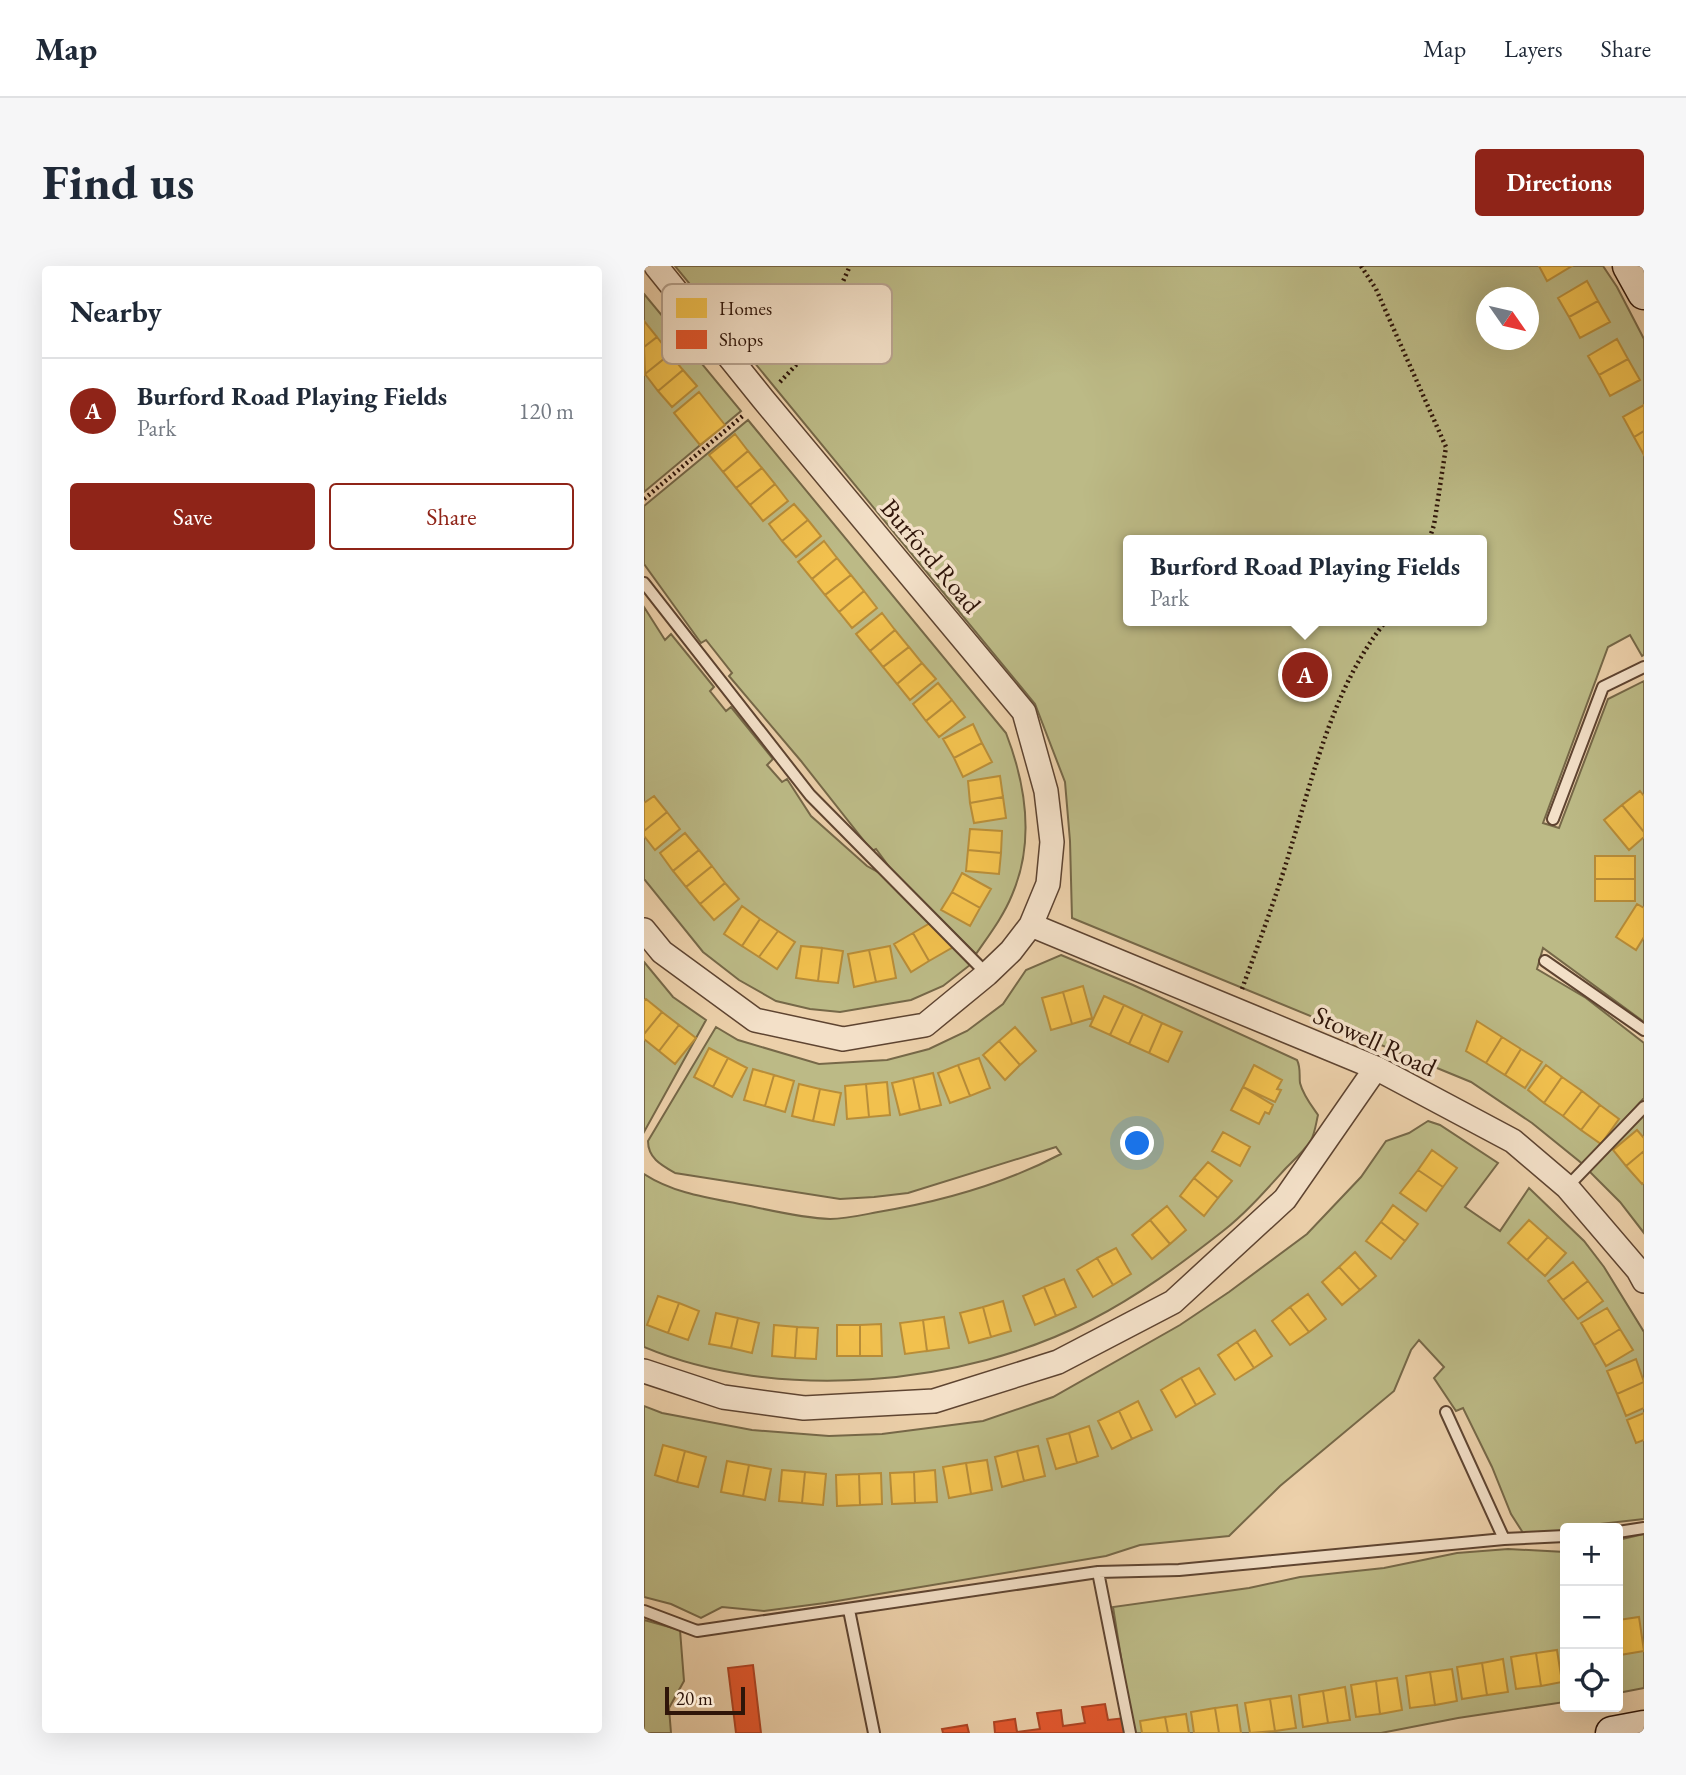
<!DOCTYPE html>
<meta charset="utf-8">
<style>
:root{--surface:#fff;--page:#f6f6f7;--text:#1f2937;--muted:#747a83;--line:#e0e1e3;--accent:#8f2418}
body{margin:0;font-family:"EB Garamond",serif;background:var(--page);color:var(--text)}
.controls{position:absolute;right:21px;bottom:21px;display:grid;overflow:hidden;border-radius:7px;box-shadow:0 7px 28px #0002}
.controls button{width:63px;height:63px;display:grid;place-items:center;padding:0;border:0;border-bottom:2px solid var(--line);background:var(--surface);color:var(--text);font:35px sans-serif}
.compass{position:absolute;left:832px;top:21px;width:63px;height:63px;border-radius:50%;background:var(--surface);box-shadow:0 7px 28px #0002;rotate:124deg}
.scale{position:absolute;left:21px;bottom:18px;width:80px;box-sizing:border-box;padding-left:7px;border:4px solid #2f1509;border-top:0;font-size:19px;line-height:24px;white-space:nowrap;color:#2f1509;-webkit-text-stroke:5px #f3e0c8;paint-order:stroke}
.you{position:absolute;left:494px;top:878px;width:24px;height:24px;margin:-18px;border:5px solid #fff;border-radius:50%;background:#1a73e8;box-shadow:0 0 0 10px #1a73e833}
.badge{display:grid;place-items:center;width:46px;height:46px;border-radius:50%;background:var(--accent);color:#fff;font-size:23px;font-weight:700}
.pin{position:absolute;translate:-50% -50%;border:4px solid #fff;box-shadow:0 2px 7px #0006}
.popup{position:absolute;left:479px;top:269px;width:364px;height:91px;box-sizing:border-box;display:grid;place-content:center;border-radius:7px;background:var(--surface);filter:drop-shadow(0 2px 5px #0005);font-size:23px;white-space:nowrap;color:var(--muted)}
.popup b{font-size:26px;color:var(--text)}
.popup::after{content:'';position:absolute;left:50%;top:100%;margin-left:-14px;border:14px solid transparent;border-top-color:var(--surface)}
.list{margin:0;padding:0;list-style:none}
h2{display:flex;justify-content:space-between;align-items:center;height:91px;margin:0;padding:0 28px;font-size:30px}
h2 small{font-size:23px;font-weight:400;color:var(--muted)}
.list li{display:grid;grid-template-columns:46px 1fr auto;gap:21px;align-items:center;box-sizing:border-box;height:105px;padding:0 28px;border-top:2px solid var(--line)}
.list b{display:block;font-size:26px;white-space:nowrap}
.list p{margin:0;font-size:23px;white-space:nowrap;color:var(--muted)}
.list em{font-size:23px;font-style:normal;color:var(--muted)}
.actions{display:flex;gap:14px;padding:21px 28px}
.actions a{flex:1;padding:16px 0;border:2px solid var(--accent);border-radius:7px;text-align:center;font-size:24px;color:var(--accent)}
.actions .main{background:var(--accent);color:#fff}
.icon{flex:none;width:38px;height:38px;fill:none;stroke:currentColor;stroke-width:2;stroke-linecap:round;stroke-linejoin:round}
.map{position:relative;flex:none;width:1000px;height:1467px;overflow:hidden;border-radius:7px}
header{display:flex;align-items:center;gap:42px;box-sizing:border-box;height:98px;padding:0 35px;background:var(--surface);border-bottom:2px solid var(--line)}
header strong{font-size:33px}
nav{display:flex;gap:38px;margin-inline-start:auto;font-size:24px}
.intro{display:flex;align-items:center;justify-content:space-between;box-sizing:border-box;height:168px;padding:0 42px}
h1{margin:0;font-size:49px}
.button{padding:18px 32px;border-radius:7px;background:var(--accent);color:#fff;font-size:24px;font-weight:700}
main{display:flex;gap:42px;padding:0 42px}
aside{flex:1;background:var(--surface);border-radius:7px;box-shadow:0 7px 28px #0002}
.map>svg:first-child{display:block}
.green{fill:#bcba86;stroke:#766848;stroke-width:2;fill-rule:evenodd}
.homes{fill:#f2c14e;stroke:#b88d39;stroke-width:2}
.shops{fill:#e4572e;stroke:#ae4323;stroke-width:2}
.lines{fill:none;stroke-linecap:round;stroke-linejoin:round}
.lane-casing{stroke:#5e4431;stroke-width:14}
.street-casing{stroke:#5e4431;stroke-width:26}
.secondary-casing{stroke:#2f1509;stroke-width:35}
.path{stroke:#2f1509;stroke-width:4.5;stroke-dasharray:2 3.5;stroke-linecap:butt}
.lane{stroke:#f3e0c8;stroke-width:10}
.street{stroke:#f3e0c8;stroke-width:23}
.secondary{stroke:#f3e0c8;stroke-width:32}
.labels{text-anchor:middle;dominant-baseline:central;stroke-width:7;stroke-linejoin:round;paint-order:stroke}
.street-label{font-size:26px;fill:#2f1509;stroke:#f3e0c8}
.key{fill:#f3e0c8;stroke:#b8a38f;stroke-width:2}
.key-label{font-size:19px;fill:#2f1509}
</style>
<header>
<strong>Map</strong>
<nav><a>Map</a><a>Layers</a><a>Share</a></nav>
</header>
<div class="intro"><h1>Find us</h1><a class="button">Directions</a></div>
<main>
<aside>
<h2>Nearby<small></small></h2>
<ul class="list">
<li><span class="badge">A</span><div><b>Burford Road Playing Fields</b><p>Park</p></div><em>120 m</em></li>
</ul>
<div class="actions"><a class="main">Save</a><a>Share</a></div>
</aside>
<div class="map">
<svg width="1000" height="1467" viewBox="0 0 1000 1467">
<rect width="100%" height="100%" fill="#ecd0aa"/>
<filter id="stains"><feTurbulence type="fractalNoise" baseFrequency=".00286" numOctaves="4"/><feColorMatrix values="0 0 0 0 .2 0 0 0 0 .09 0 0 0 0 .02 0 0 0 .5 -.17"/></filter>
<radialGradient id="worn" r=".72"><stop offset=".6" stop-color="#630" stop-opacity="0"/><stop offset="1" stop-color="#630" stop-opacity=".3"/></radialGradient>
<path class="green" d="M 31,0 L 959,0 L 973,21 L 1000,73 L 1000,389 L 998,390 L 986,369 L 964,381 L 899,557 L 915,562 L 964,433 L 1000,415 L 1000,756 L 899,682 L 893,703 L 942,732 L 1000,777 L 1000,832 L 940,899 L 888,857 L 827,816 L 428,652 L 426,575 L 421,516 L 391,438 ZM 842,32 L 884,32 L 884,74 L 842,74 ZM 484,274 L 838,274 L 838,355 L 484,355 Z
M 0,28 L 97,145 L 0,226 Z
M 104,154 L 362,467 C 382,519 391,576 368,629 C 359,651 345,669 332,688 L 246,602 L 232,583 L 228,585 L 157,495 L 85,410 L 88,407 L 62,374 L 57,377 L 0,298 L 0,240 Z
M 0,341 L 21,374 L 27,368 L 70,421 L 66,425 L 82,445 L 87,441 L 129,493 L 123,499 L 138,516 L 143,513 L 167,550 L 223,600 L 239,609 L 326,699 L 299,720 L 267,734 L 196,746 L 166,743 L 132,735 L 95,714 L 59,686 L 0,613 Z
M 417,689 L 489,719 L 653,794 C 657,802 655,809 656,817 C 659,829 667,839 674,849 C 672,857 671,867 667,874 C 661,884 650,894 642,902 C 622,924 602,947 579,965 C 537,998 494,1030 447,1054 C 321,1120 132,1137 0,1081 L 0,908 C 28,926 59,931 91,937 C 122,943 155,952 186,953 C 202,953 218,949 234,946 C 295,936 362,917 417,888 L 412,881 L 264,927 L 230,931 L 196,933 L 31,907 C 17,899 4,892 4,875 L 72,761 L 94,774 L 175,798 L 243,794 L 285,783 L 323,765 L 359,738 L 382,704 Z
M 0,696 L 29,731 L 62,754 L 0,866 Z
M 1000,844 L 1000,967 L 976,936 L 944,904 Z
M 784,855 L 796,859 L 854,897 L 821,941 L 856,965 L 885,922 L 940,975 L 960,1001 L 1000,1066 L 1000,1253 L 921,1262 L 921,1264 L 881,1270 L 867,1248 L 848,1201 L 819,1142 L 812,1145 L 790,1112 L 800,1101 L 775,1074 L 767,1084 L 750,1125 L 636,1220 L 585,1270 L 496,1279 L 462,1290 L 181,1337 L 120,1345 L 78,1341 L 57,1352 L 27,1338 L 0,1331 L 0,1140 L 18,1147 L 108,1164 L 185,1170 L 238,1168 L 339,1155 L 409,1131 L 536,1059 L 585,1026 L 663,968 L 717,911 L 742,875 L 765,867 Z
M 1000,1268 L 1000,1422 L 974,1427 L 974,1274 Z
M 864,1283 L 921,1286 L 921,1436 L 814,1452 L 737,1467 L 489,1467 L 469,1341 L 605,1322 L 656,1311 L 740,1302 L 813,1287 Z
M 0,1354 L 36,1364 L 40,1415 L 25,1442 L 27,1467 L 0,1467 Z"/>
<path class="homes" d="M 895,0 L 928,0 L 903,15 Z
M 943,15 L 954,35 L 925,51 L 914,32 Z
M 954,35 L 966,56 L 936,72 L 925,51 Z
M 0,55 L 13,71 L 0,81 Z
M 13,71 L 26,88 L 1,108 L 0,81 Z
M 973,73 L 984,93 L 955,109 L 944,90 Z
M 26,88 L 39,104 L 14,125 L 1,108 Z
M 984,93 L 996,114 L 966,130 L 955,109 Z
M 39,104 L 53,120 L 28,141 L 14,125 Z
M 55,126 L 81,159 L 56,179 L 30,147 Z
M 1000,139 L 1000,165 L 990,171 L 979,151 Z
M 1000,165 L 1000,189 L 990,171 Z
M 91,168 L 104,185 L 79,206 L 65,189 Z
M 104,185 L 118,202 L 92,222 L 79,206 Z
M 118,202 L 131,218 L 106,239 L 92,222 Z
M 131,218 L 144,235 L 119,255 L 106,239 Z
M 150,238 L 164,254 L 138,275 L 125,258 Z
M 164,254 L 177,270 L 152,291 L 138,275 Z
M 180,275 L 193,292 L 168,313 L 154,296 Z
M 193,292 L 207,309 L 181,329 L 168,313 Z
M 207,309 L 220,325 L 195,346 L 181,329 Z
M 220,325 L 233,342 L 208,362 L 195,346 Z
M 238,347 L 251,364 L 226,385 L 212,368 Z
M 251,364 L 265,381 L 239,401 L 226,385 Z
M 265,381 L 278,397 L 253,418 L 239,401 Z
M 278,397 L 292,413 L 266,434 L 253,418 Z
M 294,417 L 308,434 L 282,455 L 269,438 Z
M 308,434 L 321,451 L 295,471 L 282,455 Z
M 329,458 L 338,477 L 310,492 L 299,473 Z
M 338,477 L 348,496 L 319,511 L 310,492 Z
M 356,510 L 359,531 L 326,537 L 324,515 Z
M 996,525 L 1000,530 L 1000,566 L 978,539 Z
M 10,530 L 23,546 L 0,565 L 0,537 Z
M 359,531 L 362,552 L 330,557 L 326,537 Z
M 978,539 L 1000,566 L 1000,571 L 985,584 L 960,554 Z
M 23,546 L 36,563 L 11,584 L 0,570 L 0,565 Z
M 326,563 L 358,565 L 357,587 L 324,584 Z
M 41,567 L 55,584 L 29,605 L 16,587 Z
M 55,584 L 68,600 L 42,621 L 29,605 Z
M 324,584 L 357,587 L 355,608 L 322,605 Z
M 951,590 L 991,590 L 991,613 L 951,613 Z
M 68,600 L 81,617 L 56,638 L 42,621 Z
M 318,607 L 347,623 L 336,642 L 308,626 Z
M 951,613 L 991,613 L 991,635 L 951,635 Z
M 81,617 L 95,633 L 70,654 L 56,638 Z
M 308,626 L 336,642 L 326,660 L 297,644 Z
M 993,638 L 1000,642 L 1000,671 L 992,684 L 972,671 Z
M 98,640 L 116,653 L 98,680 L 80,668 Z
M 116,653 L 134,665 L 115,691 L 98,680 Z
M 288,656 L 311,680 L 285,695 L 269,667 Z
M 134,665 L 151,676 L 133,703 L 115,691 Z
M 269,667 L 285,695 L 267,706 L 250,678 Z
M 157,680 L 178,682 L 174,715 L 152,712 Z
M 246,680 L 252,712 L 232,716 L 225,684 Z
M 178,682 L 199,685 L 194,717 L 174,715 Z
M 225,684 L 232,716 L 210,721 L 204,688 Z
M 439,720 L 448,752 L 428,758 L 419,726 Z
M 419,726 L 428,758 L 407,764 L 398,732 Z
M 460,730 L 480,739 L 466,769 L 446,760 Z
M 2,733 L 18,746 L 0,768 L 0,735 Z
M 480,739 L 499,748 L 485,778 L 466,769 Z
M 18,746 L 35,759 L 15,785 L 0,773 L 0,768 Z
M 499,748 L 518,757 L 505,787 L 485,778 Z
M 833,755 L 858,771 L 842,797 L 822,785 Z
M 518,757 L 538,766 L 524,796 L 505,787 Z
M 35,759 L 52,772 L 31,798 L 15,785 Z
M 371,761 L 392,785 L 376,799 L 355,775 Z
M 858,771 L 877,783 L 861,809 L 842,797 Z
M 355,775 L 376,799 L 361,814 L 339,789 Z
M 65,782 L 84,792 L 69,821 L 50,811 Z
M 877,783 L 898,796 L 881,822 L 861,809 Z
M 84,792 L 103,802 L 88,831 L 69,821 Z
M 335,792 L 346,822 L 326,830 L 314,799 Z
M 314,799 L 326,830 L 306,837 L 294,807 Z
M 610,799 L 638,814 L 633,823 L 637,824 L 631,836 L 599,821 Z
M 902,799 L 918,811 L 900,837 L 884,824 Z
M 109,803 L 130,809 L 121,840 L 100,834 Z
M 289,807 L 297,839 L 276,844 L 269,812 Z
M 130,809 L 150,815 L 141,846 L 121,840 Z
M 918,811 L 938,825 L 919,850 L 900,837 Z
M 269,812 L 276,844 L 256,849 L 248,817 Z
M 243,816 L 246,849 L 225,851 L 222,818 Z
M 155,818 L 176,823 L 169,855 L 148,850 Z
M 222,818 L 225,851 L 203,853 L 201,820 Z
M 599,821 L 629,839 L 625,848 L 621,846 L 615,858 L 587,844 Z
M 176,823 L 197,827 L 190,859 L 169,855 Z
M 938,825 L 956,839 L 937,864 L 919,850 Z
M 956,839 L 975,853 L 957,878 L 937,864 Z
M 993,864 L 1000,872 L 1000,885 L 982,900 L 969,884 Z
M 579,866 L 606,881 L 596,900 L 568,885 Z
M 788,884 L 813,902 L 799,921 L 774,904 Z
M 1000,885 L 1000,916 L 998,918 L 982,900 Z
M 564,896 L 588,915 L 574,932 L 550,912 Z
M 774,904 L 799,921 L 782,945 L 756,927 Z
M 550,912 L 574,932 L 560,950 L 536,930 Z
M 749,939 L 774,958 L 761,975 L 737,956 Z
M 523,940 L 542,964 L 526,978 L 506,954 Z
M 506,954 L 526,978 L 508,993 L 488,969 Z
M 885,954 L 904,971 L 883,994 L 864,977 Z
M 737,956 L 761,975 L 747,993 L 722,975 Z
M 904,971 L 922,987 L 901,1010 L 883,994 Z
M 472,982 L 487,1008 L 469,1019 L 453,992 Z
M 711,986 L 732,1010 L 716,1024 L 695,1001 Z
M 453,992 L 469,1019 L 449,1031 L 433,1004 Z
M 929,996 L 944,1015 L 919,1034 L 904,1015 Z
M 695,1001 L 716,1024 L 698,1039 L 678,1016 Z
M 420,1013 L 432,1041 L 412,1050 L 400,1021 Z
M 944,1015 L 959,1035 L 934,1053 L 919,1034 Z
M 400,1021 L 412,1050 L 391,1059 L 379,1030 Z
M 664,1028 L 682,1053 L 665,1066 L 646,1041 Z
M 14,1030 L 35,1037 L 24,1067 L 3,1059 Z
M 359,1035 L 367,1065 L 347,1071 L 339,1041 Z
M 35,1037 L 55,1045 L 44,1074 L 24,1067 Z
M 339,1041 L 347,1071 L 325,1077 L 316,1047 Z
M 646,1041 L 665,1066 L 646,1079 L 628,1055 Z
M 963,1042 L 976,1063 L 950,1079 L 937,1057 Z
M 72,1047 L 94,1052 L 87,1082 L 65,1078 Z
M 300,1051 L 305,1082 L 283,1085 L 279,1054 Z
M 94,1052 L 115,1057 L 108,1087 L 87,1082 Z
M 279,1054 L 283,1085 L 261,1088 L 256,1057 Z
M 237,1058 L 238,1090 L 216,1090 L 216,1059 Z
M 130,1059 L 153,1061 L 151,1092 L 128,1090 Z
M 193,1059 L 216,1059 L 216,1090 L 193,1090 Z
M 153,1061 L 174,1062 L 172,1093 L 151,1092 Z
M 976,1063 L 989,1084 L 962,1100 L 950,1079 Z
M 611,1064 L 628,1090 L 610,1102 L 593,1076 Z
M 593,1076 L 610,1102 L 591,1114 L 574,1089 Z
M 992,1093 L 1000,1116 L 973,1128 L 963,1105 Z
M 555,1102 L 571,1128 L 552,1139 L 537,1112 Z
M 537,1112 L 552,1139 L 532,1151 L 517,1124 Z
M 1000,1116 L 1000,1142 L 982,1150 L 973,1128 Z
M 494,1135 L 508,1164 L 488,1173 L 475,1145 Z
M 475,1145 L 488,1173 L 468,1183 L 454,1155 Z
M 1000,1147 L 1000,1174 L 992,1177 L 983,1154 Z
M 445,1160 L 454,1190 L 433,1197 L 425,1167 Z
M 425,1167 L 433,1197 L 412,1203 L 403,1173 Z
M 19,1179 L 41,1185 L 33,1216 L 11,1209 Z
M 394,1180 L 401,1210 L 380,1215 L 373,1185 Z
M 41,1185 L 62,1191 L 54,1221 L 33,1216 Z
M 373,1185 L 380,1215 L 358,1221 L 351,1191 Z
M 343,1194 L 348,1224 L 327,1228 L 322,1197 Z
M 83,1195 L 105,1199 L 99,1230 L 77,1226 Z
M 322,1197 L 327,1228 L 305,1232 L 299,1201 Z
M 105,1199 L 127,1203 L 121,1234 L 99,1230 Z
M 138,1204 L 161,1206 L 158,1237 L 135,1235 Z
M 291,1204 L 293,1236 L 271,1237 L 270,1206 Z
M 161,1206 L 182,1208 L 179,1239 L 158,1237 Z
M 270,1206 L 271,1237 L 248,1238 L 246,1207 Z
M 237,1207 L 238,1238 L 216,1239 L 215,1208 Z
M 215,1208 L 216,1239 L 193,1240 L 192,1209 Z
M 995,1351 L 1000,1385 L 976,1389 L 974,1354 Z
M 913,1384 L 918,1416 L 897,1420 L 892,1387 Z
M 892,1387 L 897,1420 L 872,1423 L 867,1391 Z
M 859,1393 L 864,1426 L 843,1429 L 838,1397 Z
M 838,1397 L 843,1429 L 818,1433 L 813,1401 Z
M 808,1403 L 813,1435 L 791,1439 L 786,1406 Z
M 786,1406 L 791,1439 L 766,1442 L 762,1410 Z
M 753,1412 L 758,1444 L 736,1448 L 732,1415 Z
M 732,1415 L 736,1448 L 712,1451 L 707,1419 Z
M 701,1421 L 706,1454 L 684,1457 L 679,1425 Z
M 679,1425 L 684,1457 L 659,1461 L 655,1429 Z
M 647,1430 L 652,1462 L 631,1465 L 626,1433 Z
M 626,1433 L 631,1465 L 606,1467 L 601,1437 Z
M 593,1439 L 597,1467 L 575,1467 L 571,1442 Z
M 571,1442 L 575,1467 L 550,1467 L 547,1446 Z
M 542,1448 L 545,1467 L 524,1467 L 521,1451 Z
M 521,1451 L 524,1467 L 498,1467 L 496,1455 Z"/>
<path class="shops" d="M 109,1399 L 117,1467 L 92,1467 L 84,1402 Z
M 461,1438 L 464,1454 L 481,1452 L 483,1467 L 351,1467 L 350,1456 L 371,1453 L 373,1466 L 396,1463 L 393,1447 L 417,1444 L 419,1460 L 441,1457 L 438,1441 Z
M 323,1459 L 325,1467 L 299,1467 L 298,1463 Z"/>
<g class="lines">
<g class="lane-casing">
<path id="lane" d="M 0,317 L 166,529 L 343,708
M 909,553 L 959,421 L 1000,401
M 901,695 L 1000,764
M 923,921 L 1000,841
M 802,1146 L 860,1273
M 974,1266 L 1000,1262
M 454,1306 L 486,1467
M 205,1344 L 230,1467
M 0,1345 L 53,1365 L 454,1306 L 535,1304 L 860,1273 L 921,1270"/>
</g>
<g class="street-casing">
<path id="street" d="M 387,659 L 732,802 L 869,875 L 923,921 L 994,1004 L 1000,1015
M 0,664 L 18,686 L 111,754 L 199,773 L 281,759 L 343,708 L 367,685 L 387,659 L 404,618 L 408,576 L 402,525 L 380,446 L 119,133 L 12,0
M 0,1105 L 79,1131 L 160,1142 L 290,1135 L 414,1096 L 529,1036 L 641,933 L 732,802"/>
</g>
<g class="secondary-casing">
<path id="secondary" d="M 985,0 L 1000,27
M 968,1467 L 1000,1461"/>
</g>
<path class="path" d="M 717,0 L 732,23 L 802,181 L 790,259 L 785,274
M 136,116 L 169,81 L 206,0
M 0,233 L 101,148
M 598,723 C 615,676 633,629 647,581 C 671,504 690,419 742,355"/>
<use href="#lane" class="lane"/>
<use href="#street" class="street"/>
<use href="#secondary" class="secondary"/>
</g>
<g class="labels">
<g class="street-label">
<text transform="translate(287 290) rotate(50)">Burford Road</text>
<text transform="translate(731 775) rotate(25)">Stowell Road</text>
</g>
</g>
<rect x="18" y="18" width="230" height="80" rx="10" class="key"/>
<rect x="32" y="32" width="31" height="20" fill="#f2c14e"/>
<rect x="32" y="64" width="31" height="19" fill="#e4572e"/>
<g class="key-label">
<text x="75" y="49">Homes</text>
<text x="75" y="80">Shops</text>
</g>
<rect width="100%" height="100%" filter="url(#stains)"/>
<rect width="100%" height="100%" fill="url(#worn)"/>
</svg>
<div class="controls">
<button>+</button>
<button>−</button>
<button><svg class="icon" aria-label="locate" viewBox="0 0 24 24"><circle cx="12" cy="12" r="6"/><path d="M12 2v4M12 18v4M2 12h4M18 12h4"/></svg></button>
</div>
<svg class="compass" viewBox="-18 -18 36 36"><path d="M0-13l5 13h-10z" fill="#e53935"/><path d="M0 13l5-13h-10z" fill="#747a83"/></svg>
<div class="scale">20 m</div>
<div class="you"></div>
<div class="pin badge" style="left:661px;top:409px">A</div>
<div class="popup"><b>Burford Road Playing Fields</b>Park</div>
</div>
</main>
